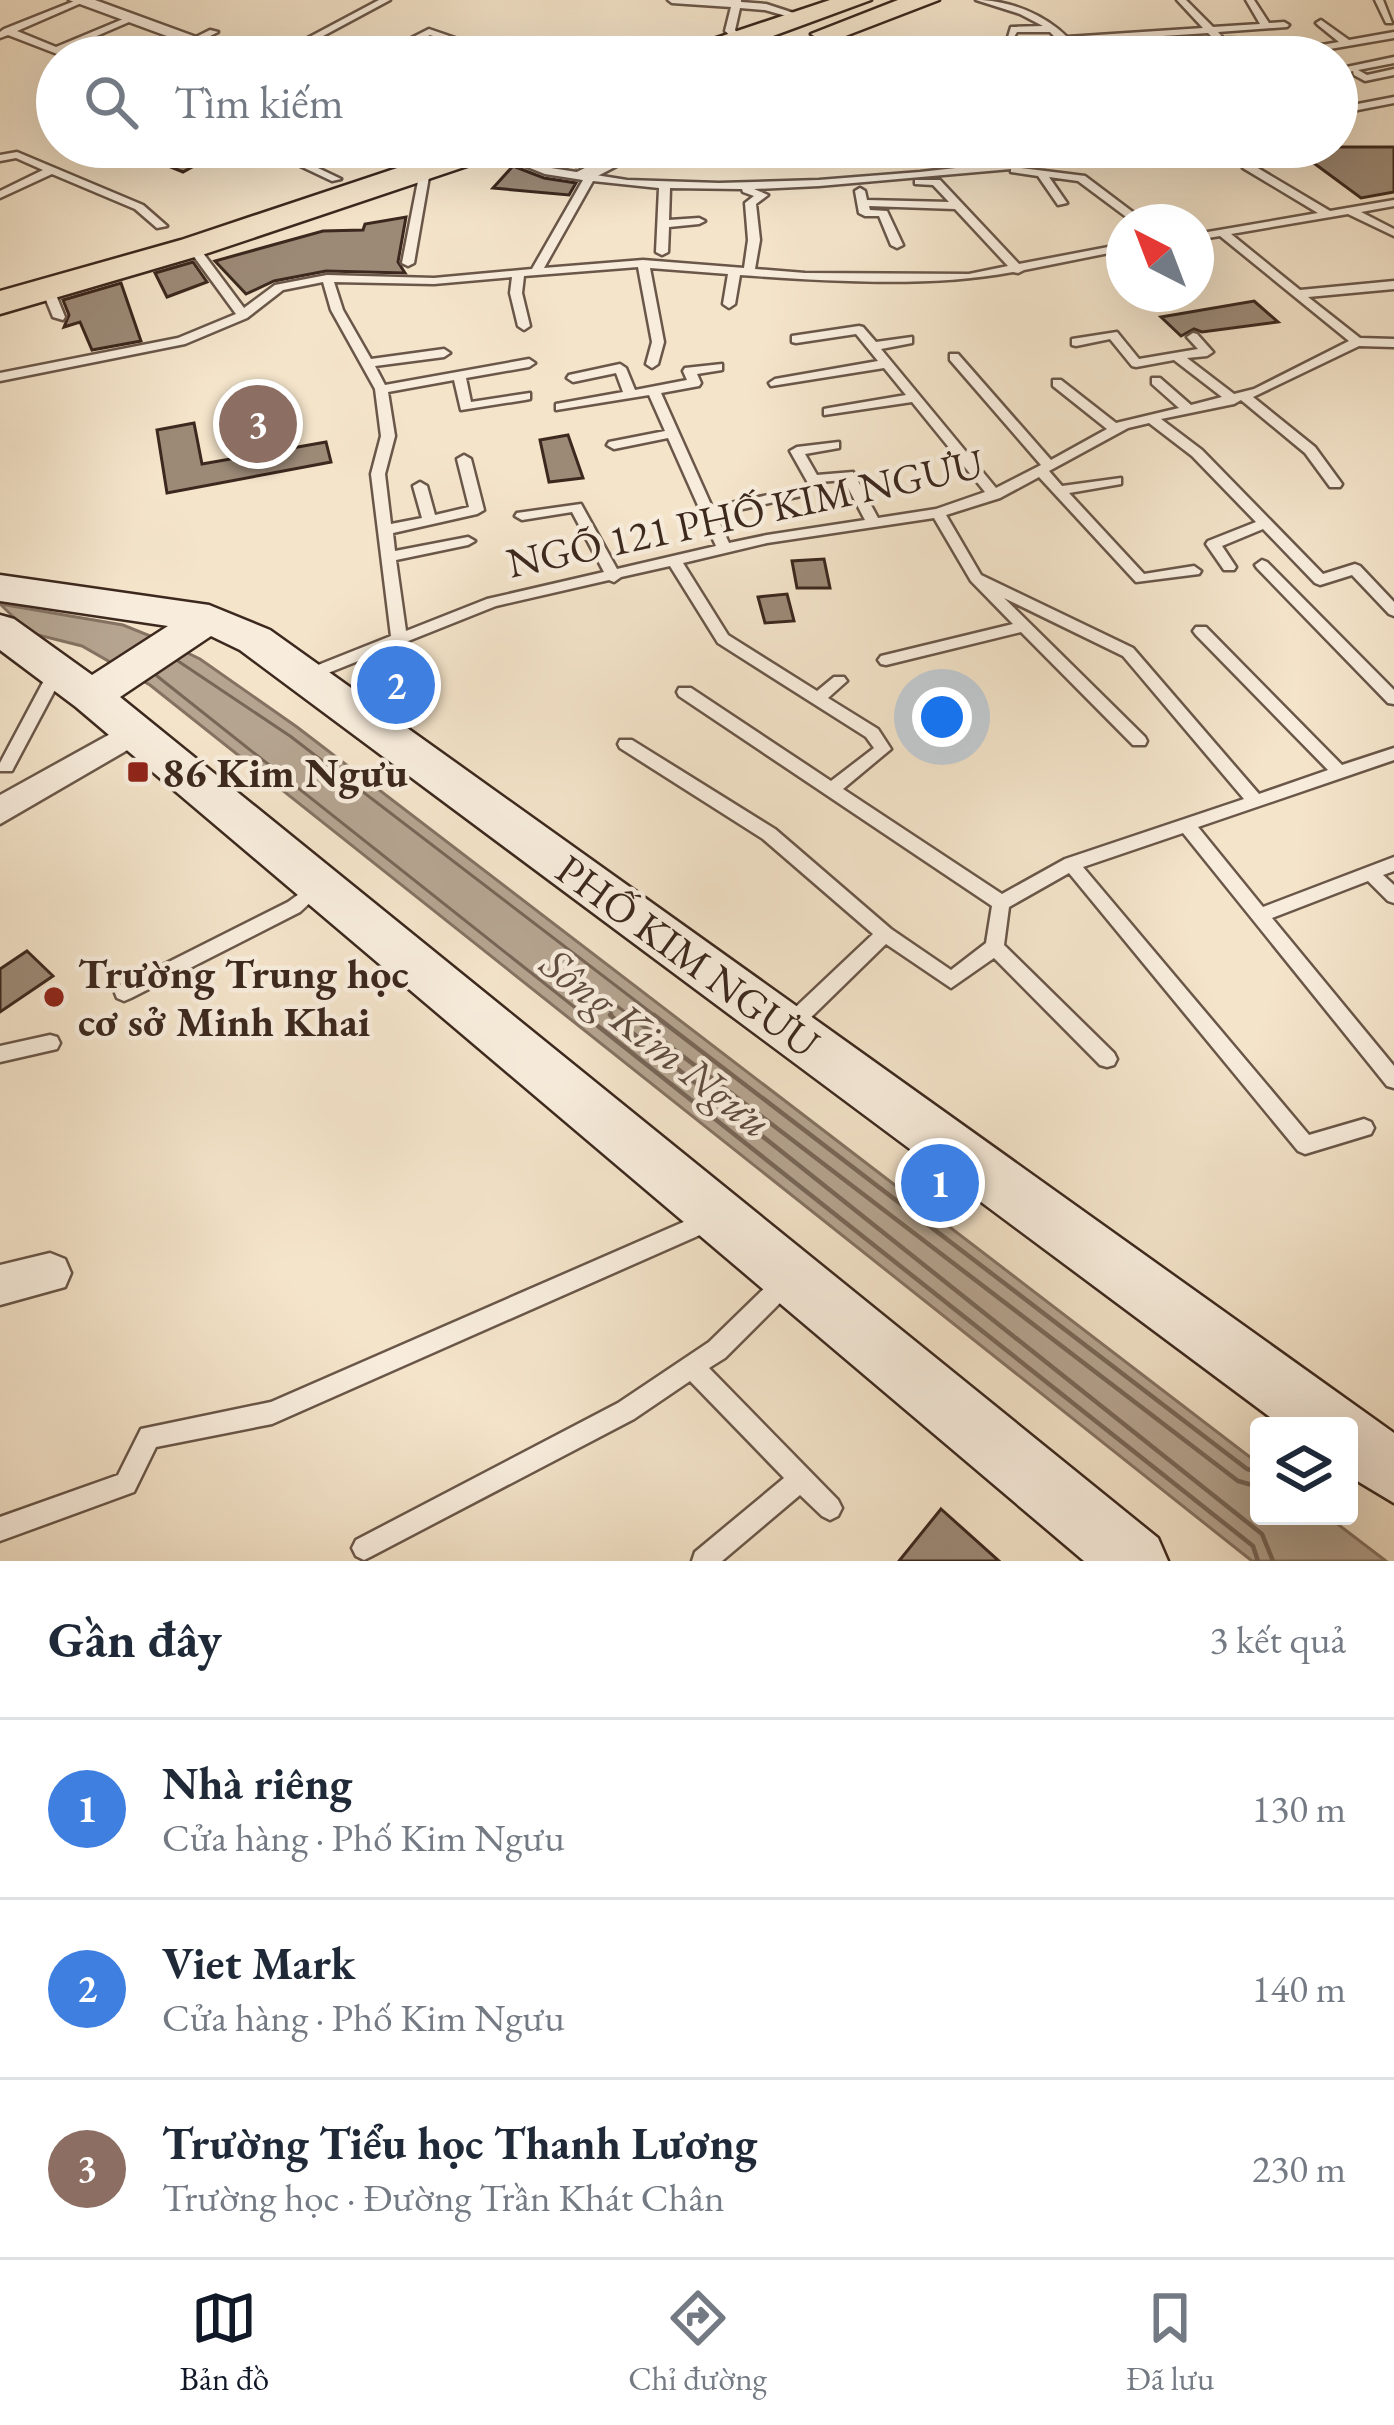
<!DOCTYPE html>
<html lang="vi">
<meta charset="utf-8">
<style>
:root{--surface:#fff;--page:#f6f6f7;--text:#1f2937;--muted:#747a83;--line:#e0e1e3;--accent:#111827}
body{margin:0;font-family:"EB Garamond",serif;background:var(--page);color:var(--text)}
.controls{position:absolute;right:36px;bottom:36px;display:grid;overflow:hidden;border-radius:12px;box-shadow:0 12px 48px #0002}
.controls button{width:108px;height:108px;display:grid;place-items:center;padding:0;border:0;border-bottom:3px solid var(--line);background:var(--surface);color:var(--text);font:60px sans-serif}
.compass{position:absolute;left:1106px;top:204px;width:108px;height:108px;border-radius:50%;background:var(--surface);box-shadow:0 12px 48px #0002;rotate:318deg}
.you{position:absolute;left:942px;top:717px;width:42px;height:42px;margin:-30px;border:9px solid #fff;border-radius:50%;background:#1a73e8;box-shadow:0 0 0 18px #1a73e833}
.badge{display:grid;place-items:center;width:78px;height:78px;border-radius:50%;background:var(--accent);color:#fff;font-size:39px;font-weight:700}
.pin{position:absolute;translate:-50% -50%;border:6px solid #fff;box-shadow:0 3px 12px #0006}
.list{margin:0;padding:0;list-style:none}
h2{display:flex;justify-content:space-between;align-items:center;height:156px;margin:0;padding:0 48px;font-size:51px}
h2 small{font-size:39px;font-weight:400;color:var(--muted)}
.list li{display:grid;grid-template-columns:78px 1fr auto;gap:36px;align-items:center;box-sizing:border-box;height:180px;padding:0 48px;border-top:3px solid var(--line)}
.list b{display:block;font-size:45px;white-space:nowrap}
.list p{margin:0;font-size:39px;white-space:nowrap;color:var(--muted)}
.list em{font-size:39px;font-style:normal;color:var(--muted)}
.icon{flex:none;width:66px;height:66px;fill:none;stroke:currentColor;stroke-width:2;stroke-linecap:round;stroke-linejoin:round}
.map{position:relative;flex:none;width:1394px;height:1561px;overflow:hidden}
.search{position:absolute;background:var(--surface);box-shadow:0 12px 48px #0002;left:36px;right:36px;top:36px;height:132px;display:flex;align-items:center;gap:30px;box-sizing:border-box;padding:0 42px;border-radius:66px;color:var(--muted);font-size:45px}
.sheet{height:696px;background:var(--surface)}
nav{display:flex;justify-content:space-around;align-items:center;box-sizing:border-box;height:168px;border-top:3px solid var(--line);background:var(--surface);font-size:33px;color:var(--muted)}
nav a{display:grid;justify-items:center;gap:6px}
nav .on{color:var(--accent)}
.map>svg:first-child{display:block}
.water{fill:#b5a490;stroke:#857262;stroke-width:3}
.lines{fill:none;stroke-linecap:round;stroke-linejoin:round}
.shore-far1{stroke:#786657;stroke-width:3}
.shore{stroke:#786657;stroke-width:4.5}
.building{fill:#9c8a77;stroke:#3c281e;stroke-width:3}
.lane-casing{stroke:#6a5749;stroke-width:5}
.street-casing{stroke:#6a5749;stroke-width:5}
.secondary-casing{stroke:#3c281e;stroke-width:5}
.primary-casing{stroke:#3c281e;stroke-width:5}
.lane{fill:#f8eddd;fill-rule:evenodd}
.street{fill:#f8eddd;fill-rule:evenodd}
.secondary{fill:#f8eddd;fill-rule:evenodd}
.primary{fill:#f4e4ca;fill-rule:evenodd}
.poi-dot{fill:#8f2418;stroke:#f8eddd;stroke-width:4.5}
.labels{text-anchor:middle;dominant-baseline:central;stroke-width:9;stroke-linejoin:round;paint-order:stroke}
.street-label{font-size:42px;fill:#3c281e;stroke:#f8eddd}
.poi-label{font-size:42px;font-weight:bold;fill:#3c281e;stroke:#f8eddd;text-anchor:start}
.water-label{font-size:45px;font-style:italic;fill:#604d40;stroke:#f8eddd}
</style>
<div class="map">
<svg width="1394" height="1561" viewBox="0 0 1394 1561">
<rect width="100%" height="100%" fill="#f4e4ca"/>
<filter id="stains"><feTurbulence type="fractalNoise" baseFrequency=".00167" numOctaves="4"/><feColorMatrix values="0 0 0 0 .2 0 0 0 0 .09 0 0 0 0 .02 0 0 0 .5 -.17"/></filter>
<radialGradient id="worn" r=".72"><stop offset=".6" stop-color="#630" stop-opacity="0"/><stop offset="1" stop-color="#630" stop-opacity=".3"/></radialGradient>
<path class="water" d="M 0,604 L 123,625 L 163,641 L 200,659 L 297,727 L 1259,1464 L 1259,1516 L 1327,1516 L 1386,1561 L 1252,1561 L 150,685 L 82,646 L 30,633 Z"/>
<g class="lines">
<path class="shore-far1" d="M 178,661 L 290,736 L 658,1018
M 157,676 L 588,1018
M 613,1018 L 609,1007 L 617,1006 L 633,1018"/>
<path class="shore" d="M 584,1015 L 1253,1546 L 1258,1561
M 610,1015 L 1262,1534 L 1273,1561
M 629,1015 L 1238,1481 L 1259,1487
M 654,1015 L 1247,1469 L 1259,1472"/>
</g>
<path class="building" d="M 122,147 L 228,147 L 183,172 Z
M 603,147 L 598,156 L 576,167 L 528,154 L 547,148 Z
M 1292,147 L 1394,147 L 1394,192 L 1361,198 Z
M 513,166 L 544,178 L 576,183 L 569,195 L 493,188 Z
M 406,217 L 398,262 L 405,273 L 326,271 L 274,281 L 246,294 L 215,261 L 323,231 L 363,230 L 365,224 Z
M 193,262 L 207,282 L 167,297 L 155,273 Z
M 121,283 L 141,341 L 92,350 L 80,322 L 64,327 L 69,315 L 63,300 Z
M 1254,301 L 1278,322 L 1202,332 L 1194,329 L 1181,336 L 1161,317 Z
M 194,423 L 202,464 L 326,442 L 331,462 L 167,493 L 157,430 Z
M 568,435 L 583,478 L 549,482 L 540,440 Z
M 824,559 L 830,588 L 797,588 L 792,561 Z
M 787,594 L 794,621 L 765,623 L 758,597 Z
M 27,951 L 53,976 L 0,1012 L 0,969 Z
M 941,1509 L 999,1561 L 899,1561 Z"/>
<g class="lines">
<g class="lane-casing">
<path id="lane" d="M 77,0 L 86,1 L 17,31 L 56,47 L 128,17 L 136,19 L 64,50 L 79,57 L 65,57 L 8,35 L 0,38 L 0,32 L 4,29 Z
M 379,0 L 390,0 L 284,57 L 272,57 Z
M 668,0 L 741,0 L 741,2 L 766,4 L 809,18 L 804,21 L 765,10 L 740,8 L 735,30 L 744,40 L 739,43 L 725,31 L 731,7 L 672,3 Z
M 976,0 C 1010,0 1045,15 1067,37 L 1203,28 L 1177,0 L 1186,0 L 1213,27 L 1260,24 L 1246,0 L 1254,0 L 1269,23 L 1284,22 L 1289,25 L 1287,27 L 1218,32 L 1223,38 L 1254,39 L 1274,53 L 1339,42 L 1318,25 L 1316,23 L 1321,20 L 1349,40 L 1394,32 L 1394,38 L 1283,57 L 1268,57 L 1249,44 L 1218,43 L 1208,33 L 1072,42 L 1084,57 L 1074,57 L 1050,32 L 1017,32 L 1014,37 L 1008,37 L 1011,27 L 1043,26 L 1020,14 Z
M 1375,0 L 1383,0 L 1392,23 L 1386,23 Z
M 429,29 L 464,41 L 459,44 L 430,35 L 386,57 L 374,57 Z
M 210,30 L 218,32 L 196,43 L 188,41 Z
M 173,33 L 181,35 L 133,57 L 120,57 Z
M 1394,57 L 1394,63 L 1358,70 L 1367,75 L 1394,69 L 1394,75 L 1365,81 L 1354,75 L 1353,71 L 1337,75 L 1337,69 Z
M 1394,97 L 1394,103 L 1337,114 L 1337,108 Z
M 260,147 L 274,147 L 341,179 L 332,181 Z
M 485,147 L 496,147 L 551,168 L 627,180 L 719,183 L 819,180 L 920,172 L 1143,147 L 1175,147 L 1170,150 L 1021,168 L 1085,176 L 1146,222 L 1133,222 L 1078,181 L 1049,177 L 1067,203 L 1058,205 L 1038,176 L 1011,172 L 1011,169 L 819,186 L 754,189 L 768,195 L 756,204 L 760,240 L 755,269 L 805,273 L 969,274 L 1008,266 L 955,209 L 869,206 L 870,210 L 887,211 L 903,245 L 897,248 L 891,245 L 879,216 L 865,216 L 859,213 L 855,191 L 860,188 L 865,191 L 867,200 L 949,202 L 933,185 L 915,184 L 915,180 L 940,180 L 1019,264 L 1124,244 L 1124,250 L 1024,270 L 1018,273 L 1013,272 C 928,288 827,281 740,275 L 735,304 L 729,308 L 723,304 L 728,274 L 650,268 L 664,342 L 658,364 L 652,368 L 646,364 L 652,342 L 638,267 L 524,276 L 522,293 L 530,326 L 524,330 L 518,326 L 510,293 L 512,277 L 434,284 L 334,282 L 343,310 L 371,359 L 444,349 L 450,353 L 444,357 L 375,366 L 385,385 L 529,359 L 535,363 L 529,367 L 466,378 L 471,402 L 530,393 L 530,399 L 525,400 L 461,410 L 454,380 L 388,392 L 395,436 L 385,474 L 391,524 L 422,518 L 413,486 L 420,482 L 427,486 L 435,515 L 469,507 L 457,459 L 464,455 L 471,459 L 484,510 L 477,514 L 393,533 L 395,551 L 468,537 L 475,541 L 468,545 L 396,560 L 406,631 L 487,599 L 604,572 L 572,512 L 522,520 L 515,516 L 517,513 L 581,504 L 617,569 L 716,546 L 668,438 L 614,449 L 607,445 L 609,442 L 665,431 L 649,395 L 556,410 L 556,404 L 623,392 L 616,373 L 573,382 L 567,378 L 569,375 L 620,364 L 626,368 L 635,390 L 687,380 L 683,371 L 685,368 L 722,364 L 722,370 L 697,374 L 701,383 L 699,386 L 661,393 L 712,507 L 801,488 L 808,492 L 801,496 L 716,515 L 729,543 L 767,535 L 865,520 L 844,480 L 808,483 L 790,451 L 797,447 L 839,442 L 839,448 L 805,454 L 817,475 L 853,472 L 878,518 L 936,509 L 985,492 L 912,402 L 824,415 L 824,409 L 829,408 L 906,395 L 884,368 L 771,386 L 769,383 L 775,379 L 878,361 L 856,334 L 796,343 L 792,342 L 792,336 L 859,326 L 863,327 L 876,342 L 912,337 L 912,343 L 881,349 L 996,488 L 1041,465 L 950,360 L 950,354 L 958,354 L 1051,460 L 1107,429 L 1053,386 L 1053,380 L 1061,380 L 1116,423 L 1179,408 L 1152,384 L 1152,378 L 1160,378 L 1191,405 L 1222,397 L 1174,360 L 1136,367 L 1132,366 L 1110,339 L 1076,346 L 1072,345 L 1072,339 L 1117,332 L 1139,359 L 1198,349 L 1187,337 L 1193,333 L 1197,334 L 1213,352 L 1207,356 L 1187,358 L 1234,394 L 1254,389 L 1349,341 L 1220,236 L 1196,240 L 1196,234 L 1318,213 L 1243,168 L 1232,147 L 1242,147 L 1251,164 L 1330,211 L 1394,200 L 1394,206 L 1361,212 L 1394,229 L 1394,236 L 1348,214 L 1231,234 L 1300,290 L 1394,281 L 1394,289 L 1308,297 L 1360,338 L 1394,339 L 1394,347 L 1359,346 L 1253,397 L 1315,447 L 1342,484 L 1340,487 L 1330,487 L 1305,453 L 1241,400 L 1234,404 L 1161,419 L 1202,450 L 1323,574 L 1355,564 L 1360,566 L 1394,602 L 1394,616 L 1389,614 L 1352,575 L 1320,585 L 1315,583 L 1263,529 L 1222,546 L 1236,567 L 1234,570 L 1224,570 L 1206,544 L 1208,541 L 1256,522 L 1192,456 L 1149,423 L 1128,428 L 1049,471 L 1062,486 L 1121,478 L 1121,484 L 1069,493 L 1144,574 L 1194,566 L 1201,571 L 1199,574 L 1136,582 L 1039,477 L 1000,498 L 946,515 L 981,575 L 1133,648 L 1259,794 L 1328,770 L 1196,635 L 1193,631 L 1196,627 L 1206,627 L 1342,765 L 1394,748 L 1394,760 L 1198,827 L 1263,907 L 1394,857 L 1394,871 L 1383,875 L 1394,885 L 1394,903 L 1388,901 L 1368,881 L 1272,918 L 1394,1066 L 1394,1088 L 1387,1086 L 1183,833 L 1083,867 L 1309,1135 L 1364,1119 L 1371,1122 L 1374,1128 L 1371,1134 L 1305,1154 L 1298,1151 L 1069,873 L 1009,907 L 1004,945 L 1114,1053 L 1117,1059 L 1114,1065 L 1107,1067 L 1100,1065 L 994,958 L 951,988 L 886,944 L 797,1031 L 790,1033 L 783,1031 L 781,1025 L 783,1019 L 873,934 L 763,839 L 620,748 L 618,744 L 620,740 L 632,740 L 775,829 L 891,929 L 951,970 L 986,943 L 992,906 L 679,696 L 677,692 L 679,688 L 691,688 L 831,781 L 874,748 L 866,737 L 718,643 L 670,566 L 621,577 L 614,582 L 609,580 L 496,606 L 313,679 L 303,679 L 300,675 L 303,671 L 391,636 L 371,474 L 381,436 L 375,389 L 331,310 L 323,282 L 283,290 L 247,318 L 185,344 L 0,381 L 0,373 L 178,338 L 236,314 L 187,247 L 193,244 L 197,245 L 244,308 L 275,285 L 327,275 L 434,278 L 532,269 L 583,180 L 545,174 L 485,150 ZM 593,181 L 659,188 L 656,252 L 662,255 L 668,252 L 669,227 L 699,224 L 705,221 L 699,218 L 669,220 L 670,188 L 742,189 L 743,192 L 754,196 L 745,203 L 748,240 L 744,268 L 643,260 L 544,268 ZM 934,518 L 971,581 L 1013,624 L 881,656 L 878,660 L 881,664 L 886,665 L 1021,632 L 1133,745 L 1145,745 L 1147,741 L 1145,737 L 1004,598 L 1123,656 L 1244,799 L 1065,859 L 1002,894 L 843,789 L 891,749 L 878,729 L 828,698 L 847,681 L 844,677 L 834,677 L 817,691 L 728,635 L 683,563 L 767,543 Z
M 17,152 L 143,205 L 167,226 L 157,228 L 135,209 L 52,174 L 0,198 L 0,191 L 43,170 L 16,158 L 0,161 L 0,155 Z
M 425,168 L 430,171 L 414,263 L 408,266 L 402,263 L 420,171 Z
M 48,286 L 54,290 L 65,317 L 63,320 L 53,317 L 42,290 Z
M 1262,560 L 1267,562 L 1394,690 L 1394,704 L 1388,703 L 1257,568 L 1255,565 Z
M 57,666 L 65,671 L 14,767 L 12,771 L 0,771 L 0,763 L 49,671 Z
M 317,881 L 323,883 L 326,888 L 300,912 L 131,998 L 124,1001 L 117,998 L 115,993 L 117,988 L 288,902 Z
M 50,1035 L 57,1037 L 60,1043 L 57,1049 L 0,1062 L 0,1046 Z
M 711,1210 L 718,1213 L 721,1220 L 718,1227 L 272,1424 L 156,1447 L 134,1492 L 0,1541 L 0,1517 L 118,1475 L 141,1429 L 271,1402 Z
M 787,1271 L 795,1274 L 798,1281 L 795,1288 L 725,1358 L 709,1368 L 838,1500 L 842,1508 L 838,1516 L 830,1520 L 822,1516 L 800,1495 L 722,1561 L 692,1561 L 695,1552 L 784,1478 L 690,1381 L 634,1419 L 372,1556 L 364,1560 L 356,1556 L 352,1548 L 356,1540 L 618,1403 L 709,1342 L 779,1274 Z"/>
</g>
<g class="street-casing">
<path id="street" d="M 69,0 L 95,0 L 251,57 L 224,57 Z
M 626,147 L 653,147 L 588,181 L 569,176 Z
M 132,722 L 143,725 L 148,733 L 143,741 L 0,824 L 0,795 Z
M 50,1253 L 65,1259 L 71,1273 L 65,1287 L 0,1305 L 0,1265 Z"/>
</g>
<g class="secondary-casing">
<path id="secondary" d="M 0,575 L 209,605 L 270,630 L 1394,1433 L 1394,1503 L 1349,1476 L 1349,1426 L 1282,1426 L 240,650 L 211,636 L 120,697 L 1158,1538 L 1168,1561 L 1084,1561 L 76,707 L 0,650 L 0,615 L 14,619 L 92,675 L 168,626 L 0,601 Z"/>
</g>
<g class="primary-casing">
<path id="primary" d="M 830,0 L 871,0 L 716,57 L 672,57 L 677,51 Z
M 898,0 L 939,0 L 835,40 L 825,43 L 811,34 Z
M 460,147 L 508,147 L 503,154 L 205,254 L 0,314 L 0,291 L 181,240 Z"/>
</g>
<use href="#lane" class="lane"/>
<use href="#street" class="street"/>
<use href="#secondary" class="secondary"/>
<use href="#primary" class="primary"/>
</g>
<g class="poi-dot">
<rect x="126" y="760" width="24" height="24" rx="6"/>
<circle cx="54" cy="997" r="12"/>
</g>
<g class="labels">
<g class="street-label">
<text transform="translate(745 513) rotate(-12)">NGÕ 121 PHỐ KIM NGƯU</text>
<text transform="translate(688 956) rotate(36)">PHỐ KIM NGƯU</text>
</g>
<g class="poi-label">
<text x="162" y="772">86 Kim Ngưu</text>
<text x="78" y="973">Trường Trung học<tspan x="78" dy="48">cơ sở Minh Khai</tspan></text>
</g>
<g class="water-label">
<text transform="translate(657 1042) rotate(38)">Sông Kim Ngưu</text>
</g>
</g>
<rect width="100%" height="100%" filter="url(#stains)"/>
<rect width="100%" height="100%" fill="url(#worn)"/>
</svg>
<div class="controls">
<button><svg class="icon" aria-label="layers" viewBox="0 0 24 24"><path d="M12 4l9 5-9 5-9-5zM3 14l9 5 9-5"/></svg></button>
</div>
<svg class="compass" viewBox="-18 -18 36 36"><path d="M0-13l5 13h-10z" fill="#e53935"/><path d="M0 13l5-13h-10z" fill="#747a83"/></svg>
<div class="you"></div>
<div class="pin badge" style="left:940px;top:1183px;background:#3f7fe0">1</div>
<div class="pin badge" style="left:396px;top:685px;background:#3f7fe0">2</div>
<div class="pin badge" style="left:258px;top:424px;background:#8d6e63">3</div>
<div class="search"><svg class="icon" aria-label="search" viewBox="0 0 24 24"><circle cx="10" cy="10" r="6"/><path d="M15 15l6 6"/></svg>Tìm kiếm</div>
</div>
<section class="sheet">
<h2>Gần đây<small>3 kết quả</small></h2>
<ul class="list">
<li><span class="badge" style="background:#3f7fe0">1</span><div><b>Nhà riêng</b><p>Cửa hàng · Phố Kim Ngưu</p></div><em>130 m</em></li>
<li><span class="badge" style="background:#3f7fe0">2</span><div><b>Viet Mark</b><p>Cửa hàng · Phố Kim Ngưu</p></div><em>140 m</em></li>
<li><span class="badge" style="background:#8d6e63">3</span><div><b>Trường Tiểu học Thanh Lương</b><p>Trường học · Đường Trần Khát Chân</p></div><em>230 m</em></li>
</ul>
</section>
<nav>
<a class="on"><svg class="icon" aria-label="map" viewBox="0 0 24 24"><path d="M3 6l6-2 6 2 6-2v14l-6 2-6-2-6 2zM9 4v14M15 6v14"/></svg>Bản đồ</a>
<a><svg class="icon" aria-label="directions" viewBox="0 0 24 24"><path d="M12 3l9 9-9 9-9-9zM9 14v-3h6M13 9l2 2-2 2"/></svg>Chỉ đường</a>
<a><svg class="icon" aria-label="saved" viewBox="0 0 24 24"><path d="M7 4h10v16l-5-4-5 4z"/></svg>Đã lưu</a>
</nav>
